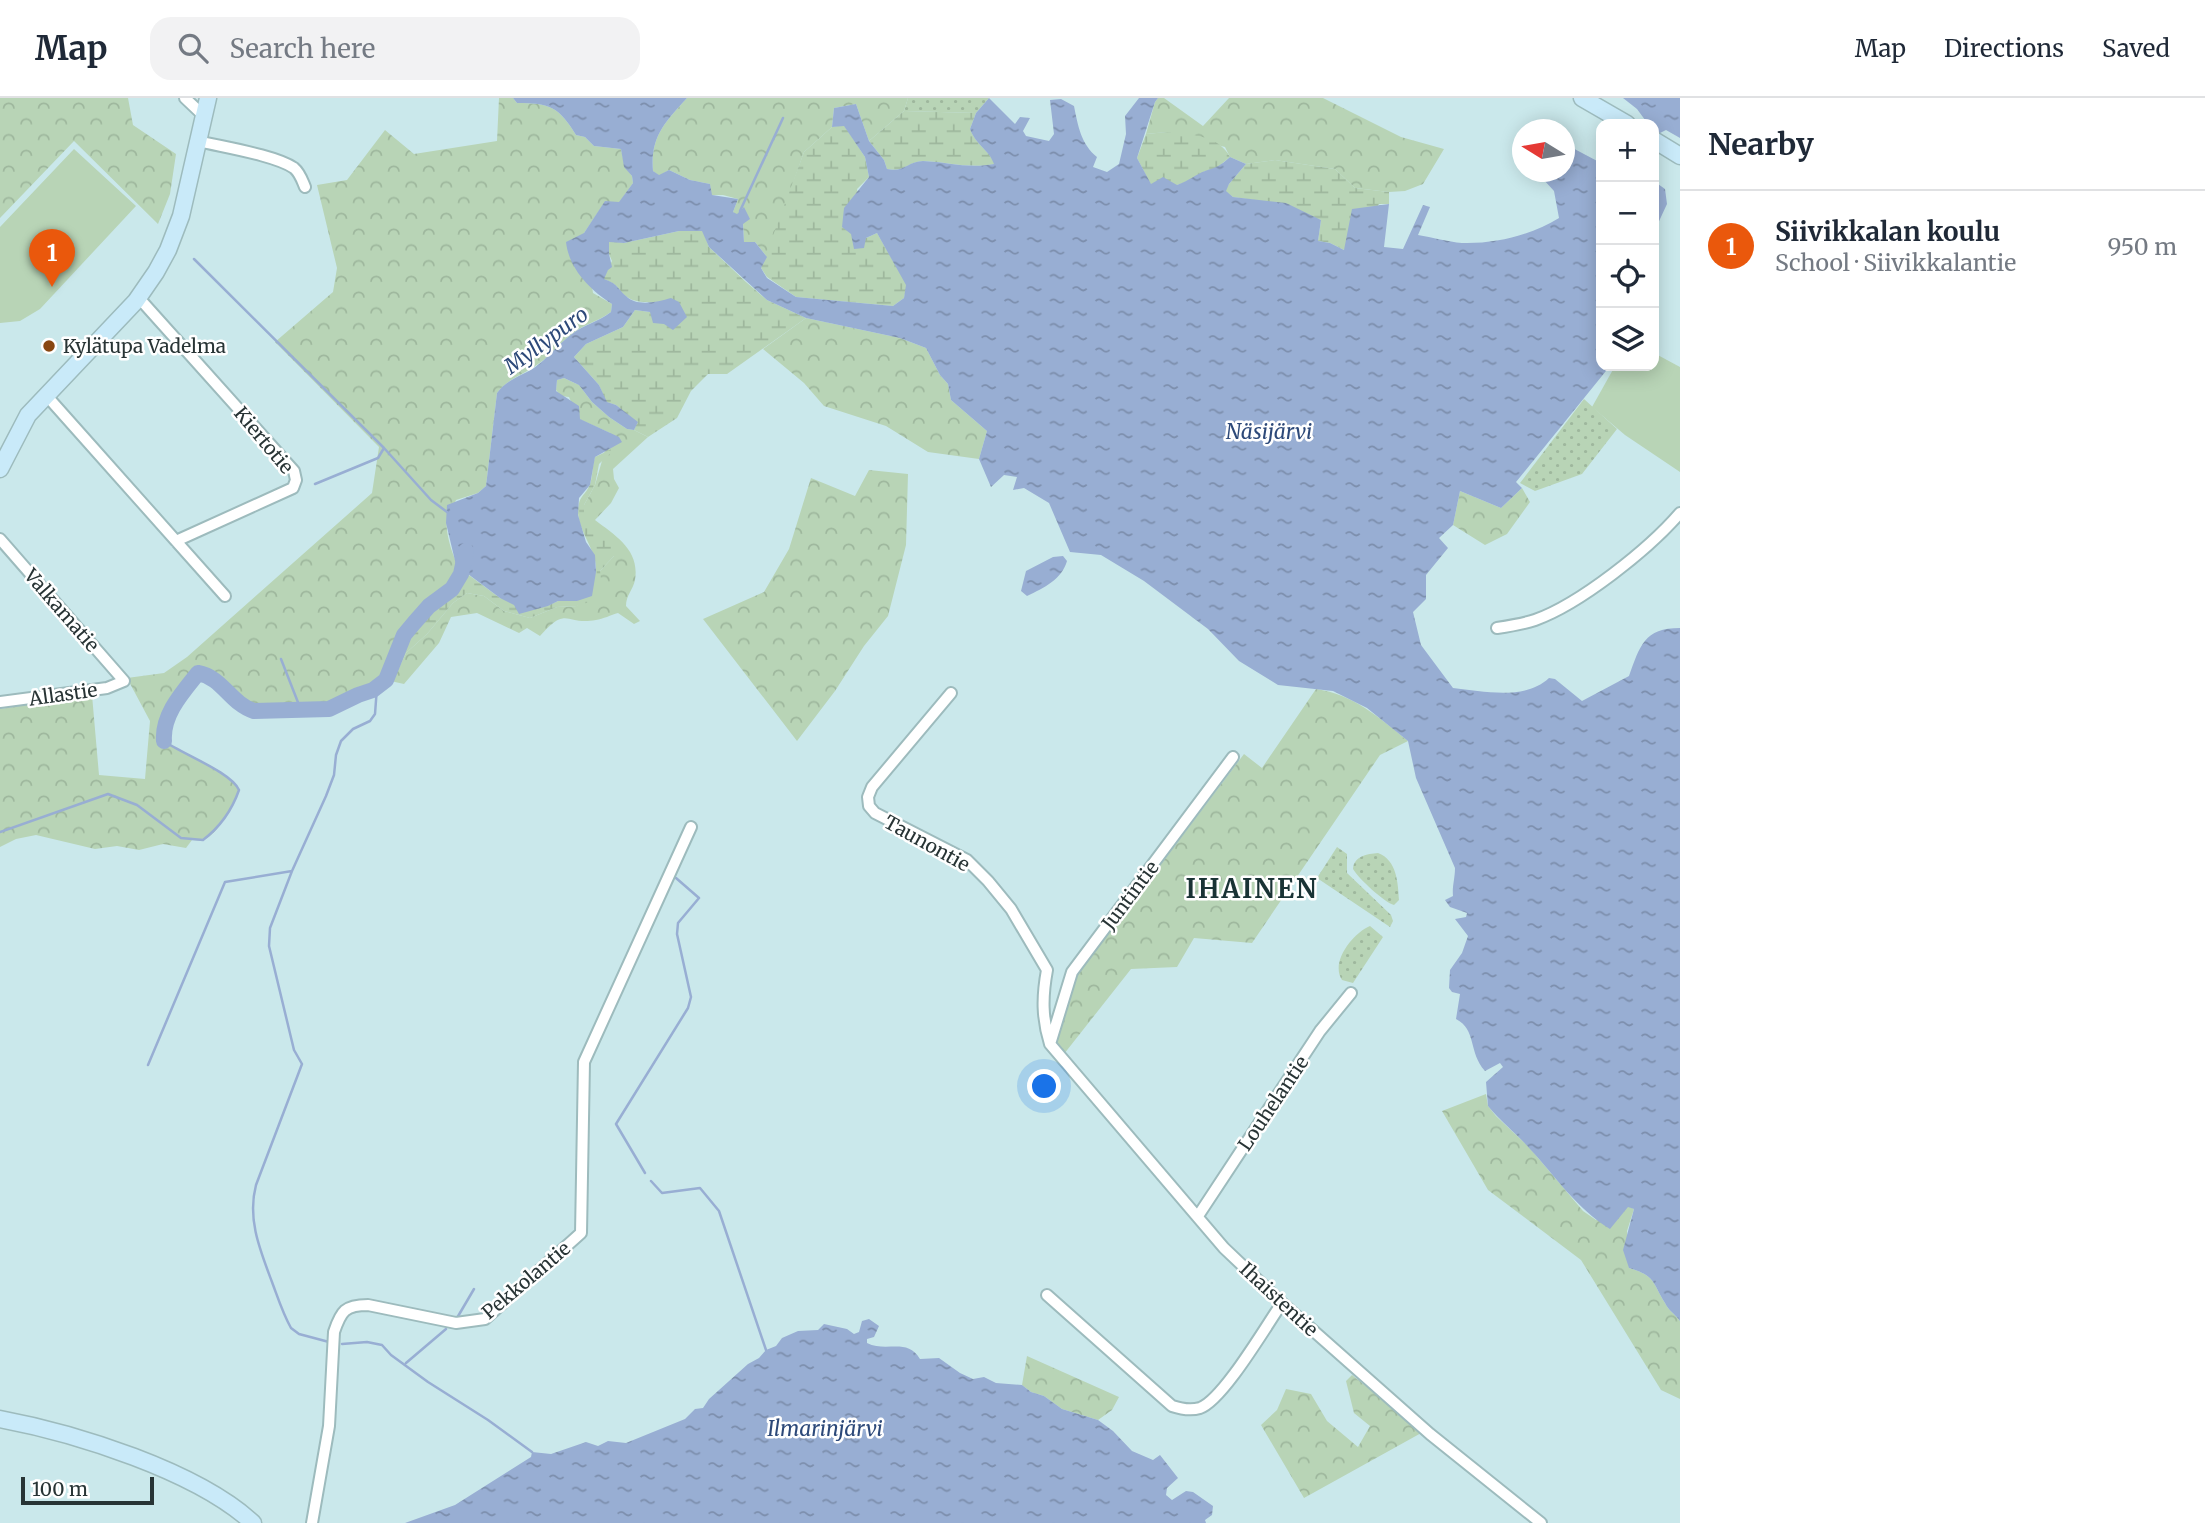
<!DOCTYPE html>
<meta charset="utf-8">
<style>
:root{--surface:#fff;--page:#f2f2f3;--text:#1f2937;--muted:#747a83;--line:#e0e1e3;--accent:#ea580c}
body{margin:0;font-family:Merriweather,serif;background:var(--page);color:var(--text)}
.controls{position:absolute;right:21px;top:21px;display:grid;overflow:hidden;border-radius:14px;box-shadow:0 4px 18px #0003}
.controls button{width:63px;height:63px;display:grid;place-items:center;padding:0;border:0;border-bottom:2px solid var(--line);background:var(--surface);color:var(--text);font:35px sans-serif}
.compass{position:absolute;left:1512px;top:21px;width:63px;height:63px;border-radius:50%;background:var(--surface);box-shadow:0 4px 18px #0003;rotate:281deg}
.scale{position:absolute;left:21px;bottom:18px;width:133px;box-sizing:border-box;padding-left:7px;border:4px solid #283435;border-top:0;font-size:19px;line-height:24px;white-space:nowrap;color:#283435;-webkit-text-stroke:5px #fff;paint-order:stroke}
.you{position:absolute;left:1045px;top:989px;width:24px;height:24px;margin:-18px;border:5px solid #fff;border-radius:50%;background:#1a73e8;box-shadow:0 0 0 10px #1a73e833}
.badge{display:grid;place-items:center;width:46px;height:46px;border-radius:50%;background:var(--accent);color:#fff;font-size:23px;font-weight:700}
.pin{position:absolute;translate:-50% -58px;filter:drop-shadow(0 2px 4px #0008)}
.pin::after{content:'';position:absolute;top:37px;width:24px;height:21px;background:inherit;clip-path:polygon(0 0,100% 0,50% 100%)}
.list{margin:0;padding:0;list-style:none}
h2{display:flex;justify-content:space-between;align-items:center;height:91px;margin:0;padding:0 28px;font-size:30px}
h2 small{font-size:23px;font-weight:400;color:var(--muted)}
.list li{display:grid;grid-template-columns:46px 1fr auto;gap:21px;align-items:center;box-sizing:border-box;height:112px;padding:0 28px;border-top:2px solid var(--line)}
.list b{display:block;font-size:26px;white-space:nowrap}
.list p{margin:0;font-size:23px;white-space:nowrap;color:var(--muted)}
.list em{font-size:23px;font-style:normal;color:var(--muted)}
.icon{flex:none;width:38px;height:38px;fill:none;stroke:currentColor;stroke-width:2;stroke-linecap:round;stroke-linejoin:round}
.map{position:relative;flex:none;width:1680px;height:1425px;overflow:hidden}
header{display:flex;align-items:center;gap:42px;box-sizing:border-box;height:98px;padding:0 35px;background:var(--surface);border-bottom:2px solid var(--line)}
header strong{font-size:33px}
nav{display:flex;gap:38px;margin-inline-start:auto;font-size:24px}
.search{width:490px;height:63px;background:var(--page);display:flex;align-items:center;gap:18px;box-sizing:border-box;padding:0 24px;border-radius:21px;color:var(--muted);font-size:26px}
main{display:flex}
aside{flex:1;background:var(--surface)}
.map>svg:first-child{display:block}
.grass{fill:url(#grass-dots)}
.forest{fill:url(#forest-crowns)}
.wetland{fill:url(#wetland-marsh)}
.green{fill:#b8d4b6}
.water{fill:url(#water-ripples)}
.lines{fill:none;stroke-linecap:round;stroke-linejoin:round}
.stream{stroke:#98aed3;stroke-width:2.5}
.river{stroke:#98aed3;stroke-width:16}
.minor-casing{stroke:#9dbbbd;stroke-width:14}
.secondary-casing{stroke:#9dbbbd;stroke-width:19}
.minor{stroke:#fff;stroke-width:10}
.secondary{stroke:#c9eaf9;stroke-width:16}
.poi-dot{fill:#884711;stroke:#fff;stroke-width:2.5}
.labels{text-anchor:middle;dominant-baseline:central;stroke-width:5;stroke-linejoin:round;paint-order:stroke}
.poi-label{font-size:19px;fill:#283435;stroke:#fff;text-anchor:start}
.street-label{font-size:19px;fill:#283435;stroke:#fff}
.water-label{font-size:21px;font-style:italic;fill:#2d4979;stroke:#fff}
.district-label{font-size:26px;font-weight:bold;letter-spacing:2px;fill:#193335;stroke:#fff}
</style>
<header>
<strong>Map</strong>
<div class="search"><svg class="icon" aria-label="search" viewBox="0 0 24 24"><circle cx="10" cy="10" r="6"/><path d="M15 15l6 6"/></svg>Search here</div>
<nav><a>Map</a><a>Directions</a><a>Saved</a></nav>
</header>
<main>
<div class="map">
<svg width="1680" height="1425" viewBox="0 0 1680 1425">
<defs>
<pattern id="grass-dots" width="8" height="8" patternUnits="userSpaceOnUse" patternTransform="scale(1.75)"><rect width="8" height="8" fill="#b8d4b6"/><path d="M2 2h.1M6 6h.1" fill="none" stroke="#9eb79d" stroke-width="1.8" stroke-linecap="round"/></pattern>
<pattern id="forest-crowns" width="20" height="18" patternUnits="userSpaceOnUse" patternTransform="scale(1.75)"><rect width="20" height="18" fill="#b8d4b6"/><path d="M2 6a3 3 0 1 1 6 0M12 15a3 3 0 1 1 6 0" fill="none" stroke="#9eb79d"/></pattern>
<pattern id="wetland-marsh" width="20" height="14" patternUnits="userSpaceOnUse" patternTransform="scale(1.75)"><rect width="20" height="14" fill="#b8d4b6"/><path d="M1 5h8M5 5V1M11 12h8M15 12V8" fill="none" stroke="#9eb79d"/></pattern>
<pattern id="water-ripples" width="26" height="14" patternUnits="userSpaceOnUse" patternTransform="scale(1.75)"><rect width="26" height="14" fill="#98aed3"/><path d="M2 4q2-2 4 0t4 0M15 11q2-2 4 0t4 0" fill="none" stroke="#7c8eac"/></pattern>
</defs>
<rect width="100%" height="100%" fill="#cae8eb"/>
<path class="grass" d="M 908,0 L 989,0 L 976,15 L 904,13 Z
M 1584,301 L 1617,331 L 1582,376 L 1535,393 L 1520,385 Z
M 1337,749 L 1347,756 L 1347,775 L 1391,817 L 1393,823 L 1390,829 L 1317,780 Z
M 1378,755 C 1397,762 1398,785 1399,802 L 1394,807 C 1385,805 1358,780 1353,771 C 1354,758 1367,756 1378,755 Z
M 1370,828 L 1383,839 L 1353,885 L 1342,882 C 1330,864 1353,835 1370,828 Z"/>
<path class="forest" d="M 0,0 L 128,0 L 133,27 L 176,56 L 170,96 L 158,126 L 74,43 L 0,120 Z
M 499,0 L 513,0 L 517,5 C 550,5 559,9 576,37 L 585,39 L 594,48 L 621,51 L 625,69 L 632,78 L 633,85 L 619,105 L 605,104 L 584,135 L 593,195 L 612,206 L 611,214 C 597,224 582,227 572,236 C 560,245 551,258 538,266 C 525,276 507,281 497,295 L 486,388 L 478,395 L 456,402 C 453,409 448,417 447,424 C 445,434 454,465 462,472 C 454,495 426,510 410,530 C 399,544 394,564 387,580 L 398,572 L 406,555 L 427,536 L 453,505 L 467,495 L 484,498 L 504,513 L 530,520 L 557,509 L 577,508 L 600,473 L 614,458 L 583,420 L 584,407 L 595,387 L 610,335 L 579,321 L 569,299 L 561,298 L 556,292 L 557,282 L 564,280 L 579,287 L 592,304 L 609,319 L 627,331 L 634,332 L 648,339 L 613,371 L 614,381 L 619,390 L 611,405 L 595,422 C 616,438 640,452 635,482 C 633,492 626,497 626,508 L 640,523 L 634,526 L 618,515 C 611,517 603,521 596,522 C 565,528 568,506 540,538 L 527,530 L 519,535 L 477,515 L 451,519 L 439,545 L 404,586 L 386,582 L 373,592 L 358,597 L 329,611 L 254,613 C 231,606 222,579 198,575 C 182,595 162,617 164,643 C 183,656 231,673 239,692 C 234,706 218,737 203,742 C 200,743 196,742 192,742 L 186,750 L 163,746 L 139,752 L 117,748 L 95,751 L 36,737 L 16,741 L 0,749 L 0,611 L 92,597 L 99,677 L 145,681 L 150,623 L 127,580 L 164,575 L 187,559 L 372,395 L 379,349 L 275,244 L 333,194 L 337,170 L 317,87 L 347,82 L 385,32 L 414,56 L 497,43 Z
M 687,0 L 908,0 L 904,13 L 869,43 L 856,6 L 834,10 L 832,29 L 804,54 L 767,159 L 755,144 L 744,144 L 743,125 L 733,114 L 738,101 L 723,97 L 711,97 L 710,86 L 690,82 L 669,72 L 659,78 L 653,73 C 650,39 665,24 687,0 Z
M 1158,0 L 1164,0 L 1203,28 L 1229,0 L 1323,0 L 1401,39 L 1444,51 L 1423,86 L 1405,93 L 1389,94 L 1355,90 L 1335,71 L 1275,62 L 1246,66 L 1230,59 L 1225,49 L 1167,34 L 1146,36 L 1155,4 Z
M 806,220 L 900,240 L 926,250 L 940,277 L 948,286 L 951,302 L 987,333 L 979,361 L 928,354 L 886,328 L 824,308 L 804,285 L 763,251 Z
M 869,372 L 908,376 L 906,447 L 888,518 L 864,548 L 835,593 L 797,643 L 703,521 L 764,494 L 789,451 L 811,380 L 855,398 Z
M 1522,390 L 1530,404 L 1507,436 L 1485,447 L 1453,427 L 1460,393 L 1501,410 Z
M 1316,591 C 1353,596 1380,620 1408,643 L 1380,657 L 1252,845 L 1194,840 L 1177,869 L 1131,871 L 1064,956 L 1056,943 L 1076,879 L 1244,656 L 1262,670 Z
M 1486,996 L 1488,1008 L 1496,1018 L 1528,1048 L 1583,1113 L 1596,1122 L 1628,1108 L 1634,1111 L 1627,1133 L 1629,1170 C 1656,1178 1652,1184 1665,1205 C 1668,1212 1675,1216 1680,1223 L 1680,1301 L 1661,1292 L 1581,1162 L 1488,1092 L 1442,1013 Z
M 1027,1258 L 1119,1299 L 1112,1312 L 1098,1322 L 1062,1311 L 1044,1298 L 1031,1294 L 1022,1287 Z
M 1352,1277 L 1423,1334 L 1304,1400 L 1261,1327 L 1277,1312 L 1286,1291 L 1311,1296 L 1327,1323 L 1358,1349 L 1370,1328 L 1354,1315 L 1346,1283 Z"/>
<path class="wetland" d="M 904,13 L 976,15 L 970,31 C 977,48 988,51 995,66 C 970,71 948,64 923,63 C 909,63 904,75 887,71 L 884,62 L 869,43 Z
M 844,27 L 865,59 L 869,79 L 857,91 L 866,140 L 877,135 L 907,187 L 904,200 L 893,208 L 796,199 L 767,179 L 761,170 L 804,54 L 832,29 Z
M 1167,34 C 1189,36 1219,37 1230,59 L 1213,73 L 1205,73 L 1192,82 L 1177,87 L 1151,87 L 1137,60 L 1146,36 Z
M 1275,62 L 1335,71 L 1355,90 L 1389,94 L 1389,106 L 1379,106 L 1344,152 L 1330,145 L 1318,143 L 1321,122 L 1254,102 L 1233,99 L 1225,93 L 1229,86 L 1246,66 Z
M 679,133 L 703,133 L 709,149 L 746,184 L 767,202 L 806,220 L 727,276 L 708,276 L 691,293 L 677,320 L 648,339 L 634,332 L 637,325 L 616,307 L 606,304 L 599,287 L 574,259 L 586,246 L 623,229 L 635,212 L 650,214 L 658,204 C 648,204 635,205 627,199 C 616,191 621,187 603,181 L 612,163 L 609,156 L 609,143 L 624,145 Z
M 618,348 L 599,366 L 595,387 L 584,407 L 584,420 L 615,446 L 614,458 L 600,473 L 602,489 L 592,503 L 577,508 L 557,509 L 530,520 L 504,513 L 484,498 L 467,495 L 453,505 L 427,536 L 406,555 L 398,572 L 386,582 C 394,564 399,543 412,528 C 427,508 454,496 462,472 L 500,500 L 547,508 L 558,503 L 577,503 C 582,495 592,485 595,476 C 601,459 579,435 578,415 C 578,397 585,399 590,386 C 593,377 592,368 595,359 Z"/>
<path class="green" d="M 74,51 L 136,108 L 40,211 L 20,223 L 0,225 L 0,129 Z
M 1654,255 L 1680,269 L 1680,374 L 1625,337 L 1592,309 L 1615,268 L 1654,268 Z"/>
<path class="water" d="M 513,0 L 687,0 C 665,24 650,39 653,73 L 659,77 L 669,72 L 690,82 L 710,86 L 712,97 L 738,101 L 733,114 L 737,116 L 744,109 L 750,121 L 743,126 L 744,144 L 755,144 L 767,159 L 761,170 L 767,180 L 796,199 L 893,208 L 904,200 L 906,187 L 877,135 L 866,140 L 864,150 L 854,151 L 851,136 L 842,129 L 844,110 L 869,79 L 865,59 L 844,28 L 832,29 L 834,10 L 856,6 L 869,43 L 884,62 L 887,71 C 904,75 908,63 923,63 C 948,64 969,71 994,66 C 988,50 977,49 970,31 L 976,15 L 989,0 L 1015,26 L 1020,19 L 1030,20 L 1023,33 L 1026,38 L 1049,43 L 1054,36 L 1050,2 L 1061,1 L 1074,8 C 1078,28 1081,46 1097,59 L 1093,69 L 1107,74 L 1119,66 L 1126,36 L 1125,18 L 1139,0 L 1158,0 L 1155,4 L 1137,60 L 1151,86 L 1163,79 L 1177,87 C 1189,83 1196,76 1205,73 C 1217,69 1220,68 1230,59 L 1246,66 L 1229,86 L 1226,93 L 1233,99 L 1286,105 L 1321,122 L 1318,143 L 1330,145 L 1344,152 L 1352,111 L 1389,106 L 1384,149 L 1403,151 L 1423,107 L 1430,109 L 1418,137 C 1432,139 1448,144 1462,145 C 1496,146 1531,137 1559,120 L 1554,93 L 1543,81 L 1542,74 L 1564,74 L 1565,46 L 1601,65 L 1601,268 L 1610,268 L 1516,384 L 1522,390 L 1501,410 L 1460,393 L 1453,427 L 1439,440 L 1448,450 L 1426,477 L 1426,501 L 1413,514 L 1421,547 L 1453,590 C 1484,593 1524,603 1549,580 L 1555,581 L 1582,603 L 1629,578 C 1640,548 1644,530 1680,530 L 1680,1223 C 1675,1216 1668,1212 1665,1205 C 1652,1184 1656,1178 1629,1170 L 1623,1152 L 1634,1111 L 1628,1109 L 1610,1131 C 1576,1110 1556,1079 1530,1051 C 1517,1036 1501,1024 1488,1008 L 1486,984 L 1503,969 L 1500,965 L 1485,973 C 1468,954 1477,932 1456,921 L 1460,896 L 1452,894 L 1449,890 L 1450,872 L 1462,855 L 1468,838 L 1455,821 L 1466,819 L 1467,815 L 1450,809 L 1445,802 L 1453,798 C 1452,788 1455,781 1455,770 L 1416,680 L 1408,643 L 1367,610 L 1333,593 L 1278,587 L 1239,563 L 1208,531 L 1144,483 L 1101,457 L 1070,454 L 1049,405 L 1024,390 L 1013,392 L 1017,379 L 1004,377 L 991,389 L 979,361 L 987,333 L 951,302 L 948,286 L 940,277 L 926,250 L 900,240 L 806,220 L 767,202 L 709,149 L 702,133 L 679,133 L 624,145 L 609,144 L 609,156 L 612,169 L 608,172 L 604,181 C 618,186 616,189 626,198 C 637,209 657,204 671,200 L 679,204 L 687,219 L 673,232 L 664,226 L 653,225 L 650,214 L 635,212 L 623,229 L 586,246 L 574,259 L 599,287 L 607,304 L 616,307 L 638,324 L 634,332 L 627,331 L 609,319 L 592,304 L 579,287 L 564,280 L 557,282 L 556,293 L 579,308 L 580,321 L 619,339 L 622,344 L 595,359 L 590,387 L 579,400 L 578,417 L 586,444 L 595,457 L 596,474 L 592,498 L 577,503 L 558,503 L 548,508 L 519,516 L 514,507 L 500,500 L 456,467 L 446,425 L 447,407 L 478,395 L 486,388 L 497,295 C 506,282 521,278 534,270 C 548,260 558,246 572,236 C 583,227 598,224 611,214 L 612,206 C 590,192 569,171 566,144 L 584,135 L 605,103 L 619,104 L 633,85 L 632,78 L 624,69 L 621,51 L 594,48 L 585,39 L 576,37 C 559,9 550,5 517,5 Z
M 1623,0 L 1680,0 L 1680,40 L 1666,32 L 1658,36 L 1654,43 L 1654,26 L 1648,26 L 1637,11 Z
M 1654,76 L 1658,86 L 1665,91 L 1667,106 L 1654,134 Z
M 1063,458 L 1067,463 C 1062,481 1044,490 1027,498 L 1021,493 L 1026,473 L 1053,459 Z
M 869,1221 L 879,1228 L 874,1239 L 867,1241 L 867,1245 C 887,1255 907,1239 920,1261 L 939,1260 L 960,1275 L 973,1281 L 984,1279 L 996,1285 L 1022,1287 L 1031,1294 L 1044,1298 L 1062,1311 L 1098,1322 L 1113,1333 L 1132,1353 L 1153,1362 L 1160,1357 L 1178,1380 L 1167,1390 L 1166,1397 L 1172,1402 L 1186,1393 L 1193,1394 L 1213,1408 L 1212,1417 L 1205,1422 L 1206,1425 L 405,1425 L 455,1407 L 531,1359 L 532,1354 L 551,1356 L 586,1344 L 598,1348 L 608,1343 L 626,1345 L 685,1321 L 695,1311 L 703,1310 L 709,1301 L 748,1266 L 759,1260 L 766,1252 L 776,1248 L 782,1240 L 798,1233 L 818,1232 L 824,1226 L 847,1231 L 854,1236 L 859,1234 L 862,1223 Z"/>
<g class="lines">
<path class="stream" d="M 740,113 L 783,20
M 194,161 L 384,350 L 431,402 L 447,414
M 315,386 L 378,360 L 384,350
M 281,561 L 301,612
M 0,734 L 108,696 L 137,707 L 181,740 L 203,742 C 220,729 232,712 239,692 C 231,674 182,656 164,643
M 148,967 L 225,784 L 292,773
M 645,1075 L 616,1026 L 688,910 L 691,899 L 677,836 L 678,825 L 699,800 L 676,780
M 651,1083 L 662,1095 L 700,1090 L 719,1113 L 766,1252
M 457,1220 L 474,1191
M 329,1244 L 299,1236 L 291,1230 C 283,1216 278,1200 272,1184 C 260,1152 247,1121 256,1087 L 302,966 L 294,952 L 269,848 L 270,830 L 292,773 L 326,698 L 334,677 L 336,657 L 341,643 L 353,631 L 370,623 L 375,616 L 377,589
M 342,1246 L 367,1244 L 382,1247 L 391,1257 L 428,1284 L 488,1322 L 532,1354
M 406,1265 L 446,1231"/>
<path class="river" d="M 164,643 C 162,617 182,595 198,575 C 222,579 231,606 254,613 L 329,611 L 358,597 L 373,592 L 386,582 L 404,537 L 414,525 L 429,508 L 452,491 L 461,476 L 466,453"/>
<g class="minor-casing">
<path id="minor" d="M 185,0 L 204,18
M 198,43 C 222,49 275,57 294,70 C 300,75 302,82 305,89
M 139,200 L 294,373 L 296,382 L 293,390 L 176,443
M 46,297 L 225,498
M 0,441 L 124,583 L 107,590 L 0,604
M 1497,530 C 1510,528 1523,526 1535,522 C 1580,506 1649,451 1680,415
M 951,595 L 872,689 L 868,699 L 869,708 L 875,715 L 967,762 L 988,783 L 1011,811 L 1047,872 C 1042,899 1042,920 1050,946 L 1224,1150 L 1282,1205 L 1430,1336 L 1541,1425
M 1050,946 L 1072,874 L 1233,659
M 1198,1118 L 1320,933 L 1351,895
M 1047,1197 L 1172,1308 C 1181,1311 1190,1313 1200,1310 C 1223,1302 1266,1228 1282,1205
M 312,1425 L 329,1328 L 334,1234 C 341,1213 345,1207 368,1207 L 456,1225 L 485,1221 L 581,1135 L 584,964 L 691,729"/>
</g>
<g class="secondary-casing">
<path id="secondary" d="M 1582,0 L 1627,26
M 1654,42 L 1680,58
M 0,371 L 28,317 L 136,203 L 156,174 L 168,152 L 181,118 L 208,0
M 0,1321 C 75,1335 197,1373 253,1425"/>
</g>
<use href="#minor" class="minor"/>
<use href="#secondary" class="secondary"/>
</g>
<circle class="poi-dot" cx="49" cy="248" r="7"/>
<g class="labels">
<g class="poi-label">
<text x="63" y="248">Kylätupa Vadelma</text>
</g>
<g class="street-label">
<text transform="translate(264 342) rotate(50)">Kiertotie</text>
<text transform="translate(62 512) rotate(49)">Valkamatie</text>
<text transform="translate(63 596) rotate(-8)">Allastie</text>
<text transform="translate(927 745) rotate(29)">Taunontie</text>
<text transform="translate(1130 797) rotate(-53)">Juntintie</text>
<text transform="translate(1273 1005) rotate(-56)">Louhelantie</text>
<text transform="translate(526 1182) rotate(-40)">Pekkolantie</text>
<text transform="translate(1279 1201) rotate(43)">Ihaistentie</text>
</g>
<g class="water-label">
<text transform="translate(546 242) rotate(-36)">Myllypuro</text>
<text x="1269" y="333">Näsijärvi</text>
<text x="825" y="1330">Ilmarinjärvi</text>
</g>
<g class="district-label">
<text x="1252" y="790">IHAINEN</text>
</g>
</g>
</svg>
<div class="controls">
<button>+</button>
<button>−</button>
<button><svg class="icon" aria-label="locate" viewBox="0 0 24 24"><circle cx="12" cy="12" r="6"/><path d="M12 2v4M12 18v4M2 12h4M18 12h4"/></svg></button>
<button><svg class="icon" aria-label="layers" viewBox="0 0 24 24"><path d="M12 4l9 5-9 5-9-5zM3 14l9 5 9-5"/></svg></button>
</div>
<svg class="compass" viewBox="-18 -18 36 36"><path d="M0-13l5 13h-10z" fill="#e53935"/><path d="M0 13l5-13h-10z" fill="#747a83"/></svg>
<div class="scale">100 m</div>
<div class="you"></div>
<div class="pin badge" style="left:52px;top:189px">1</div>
</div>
<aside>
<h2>Nearby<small></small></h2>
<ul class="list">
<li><span class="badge">1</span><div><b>Siivikkalan koulu</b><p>School · Siivikkalantie</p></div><em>950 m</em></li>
</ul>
</aside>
</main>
